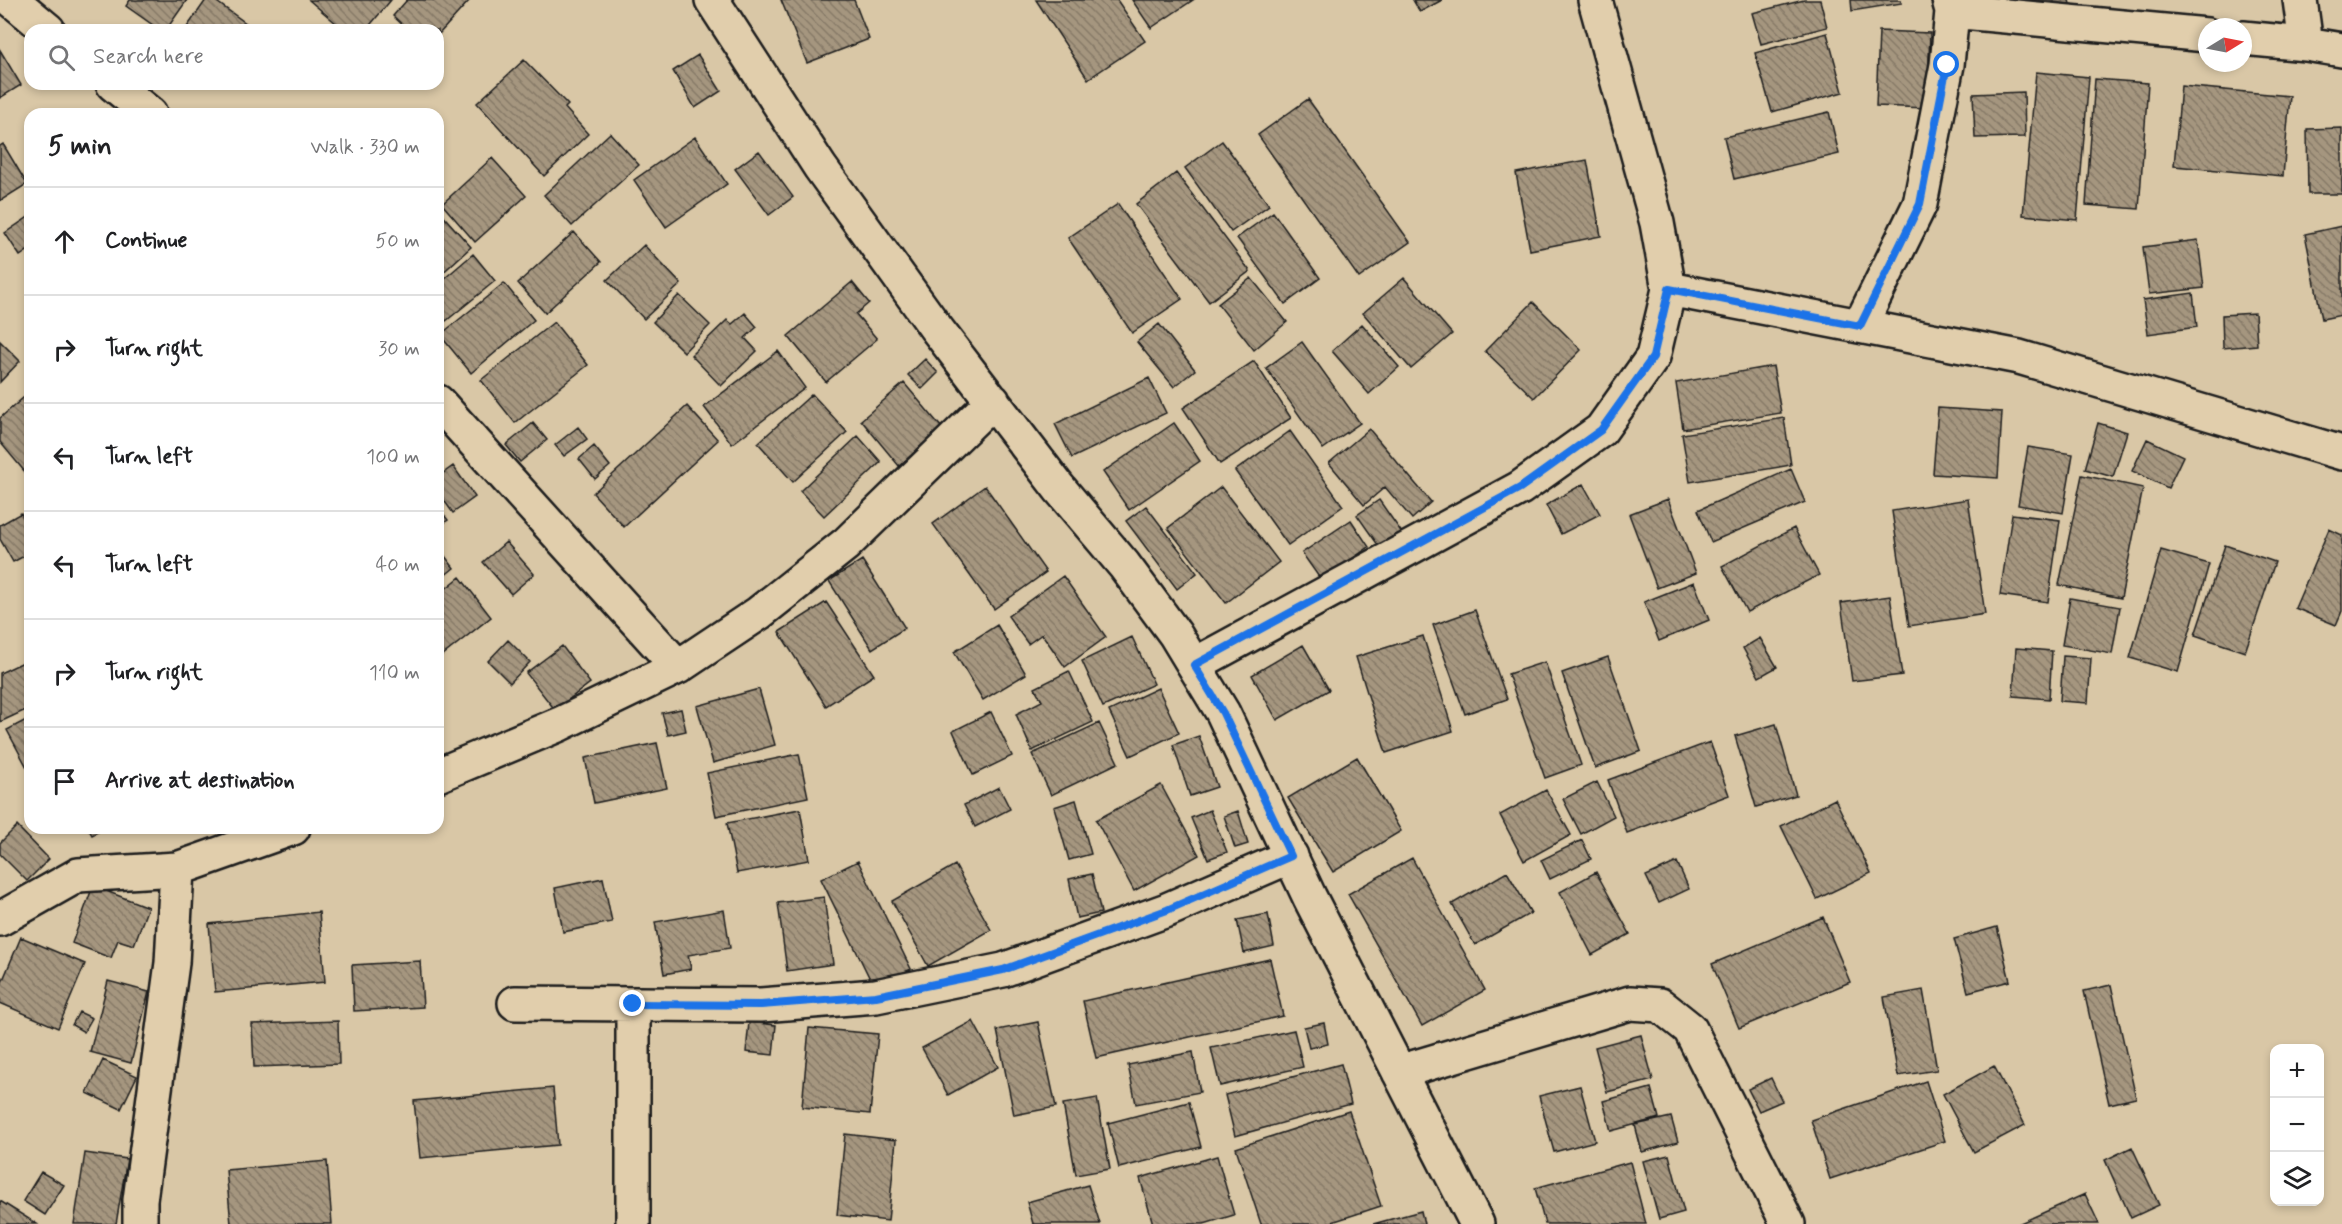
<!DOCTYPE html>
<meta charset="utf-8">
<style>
:root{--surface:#fff;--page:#f6f6f6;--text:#202124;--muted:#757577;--line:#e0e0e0}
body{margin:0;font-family:Mynerve,sans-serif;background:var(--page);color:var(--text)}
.controls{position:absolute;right:18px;bottom:18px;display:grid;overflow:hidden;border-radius:12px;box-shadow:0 3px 9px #0003}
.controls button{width:54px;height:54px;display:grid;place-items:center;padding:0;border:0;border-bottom:2px solid var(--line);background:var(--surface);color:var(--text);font:30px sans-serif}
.compass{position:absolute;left:2198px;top:18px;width:54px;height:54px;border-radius:50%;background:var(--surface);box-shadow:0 3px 9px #0003;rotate:80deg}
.stop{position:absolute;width:18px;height:18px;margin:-14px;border:4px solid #1a73e8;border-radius:50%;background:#fff}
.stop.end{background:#1a73e8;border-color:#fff;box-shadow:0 2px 6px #0008}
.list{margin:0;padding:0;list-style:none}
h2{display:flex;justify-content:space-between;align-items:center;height:78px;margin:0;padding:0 24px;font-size:26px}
h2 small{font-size:20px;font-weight:400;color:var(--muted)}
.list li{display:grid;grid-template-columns:39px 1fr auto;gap:18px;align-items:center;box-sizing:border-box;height:108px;padding:0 24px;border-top:2px solid var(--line)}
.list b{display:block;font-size:22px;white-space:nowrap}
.list em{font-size:20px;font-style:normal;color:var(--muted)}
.icon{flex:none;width:33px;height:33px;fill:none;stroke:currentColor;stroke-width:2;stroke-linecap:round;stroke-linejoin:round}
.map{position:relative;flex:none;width:2342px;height:1224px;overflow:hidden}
.search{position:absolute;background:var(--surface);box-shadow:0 3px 9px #0003;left:24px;top:24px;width:420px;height:66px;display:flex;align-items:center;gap:15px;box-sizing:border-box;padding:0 21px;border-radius:18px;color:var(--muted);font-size:22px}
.panel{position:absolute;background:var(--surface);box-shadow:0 3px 9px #0003;left:24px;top:108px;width:420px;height:726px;border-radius:18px}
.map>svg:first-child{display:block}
.building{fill:url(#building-back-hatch);stroke:#1c1c1c;stroke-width:1.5}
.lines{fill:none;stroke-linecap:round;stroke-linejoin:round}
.minor-casing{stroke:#1c1c1c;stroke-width:38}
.minor{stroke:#e1ceac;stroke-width:33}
.route{stroke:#1a73e8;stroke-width:8}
</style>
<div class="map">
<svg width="2342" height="1224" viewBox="0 0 2342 1224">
<defs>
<pattern id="building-back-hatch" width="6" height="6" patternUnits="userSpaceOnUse" patternTransform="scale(1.5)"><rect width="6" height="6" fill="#a5967f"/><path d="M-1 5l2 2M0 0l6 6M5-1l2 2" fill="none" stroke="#867a67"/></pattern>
</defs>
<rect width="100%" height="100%" fill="#d9c7a6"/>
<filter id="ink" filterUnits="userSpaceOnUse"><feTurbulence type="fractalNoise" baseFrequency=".0167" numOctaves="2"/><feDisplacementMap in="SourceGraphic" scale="12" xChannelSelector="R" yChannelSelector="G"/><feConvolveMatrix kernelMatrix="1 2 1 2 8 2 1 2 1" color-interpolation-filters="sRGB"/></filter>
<g filter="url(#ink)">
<path class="building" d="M 130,0 L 187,0 L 166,30 L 160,30 L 126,6 Z
M 206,0 L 214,0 L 247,24 L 243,30 L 185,30 Z
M 309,0 L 391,0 L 366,30 L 344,30 Z
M 407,0 L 468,0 L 469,1 L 438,35 L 438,30 L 408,30 L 393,16 Z
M 781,0 L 854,0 L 869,39 L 807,63 Z
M 1036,0 L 1117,0 L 1145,41 L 1088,79 Z
M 1132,0 L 1193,0 L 1151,28 Z
M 1413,0 L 1442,0 L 1420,12 Z
M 1804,0 L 1820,0 L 1827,27 L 1761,44 L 1752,13 Z
M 1851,0 L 1901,0 L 1902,3 L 1852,11 Z
M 2013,0 L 2069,0 L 2070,4 L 2034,11 L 2014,5 Z
M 1879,31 L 1930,33 L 1927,108 L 1876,106 Z
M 1827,33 L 1843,92 L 1772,112 L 1755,53 Z
M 0,50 L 21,85 L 0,98 Z
M 698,55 L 721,91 L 695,108 L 673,71 Z
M 524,60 L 568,105 L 565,108 L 588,134 L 544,176 L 477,103 Z
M 2036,72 L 2089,77 L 2077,220 L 2023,215 Z
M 2095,79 L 2148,83 L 2139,209 L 2086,205 Z
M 2181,86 L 2290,96 L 2283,176 L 2174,166 Z
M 2024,92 L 2025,137 L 1975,138 L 1973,94 Z
M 1308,99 L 1410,242 L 1359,278 L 1258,135 Z
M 1829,112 L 1839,154 L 1734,179 L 1724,137 Z
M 2342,128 L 2342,194 L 2308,194 L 2307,129 Z
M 610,133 L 639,165 L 572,226 L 544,195 Z
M 695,137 L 727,184 L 666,227 L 634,180 Z
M 1222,141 L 1269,205 L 1231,232 L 1185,168 Z
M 3,144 L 27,184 L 0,201 L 0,146 Z
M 759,151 L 793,197 L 769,215 L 735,169 Z
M 492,158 L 526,196 L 475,242 L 442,204 Z
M 1587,160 L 1601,236 L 1530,250 L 1516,173 Z
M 1176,173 L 1250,271 L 1209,302 L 1136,204 Z
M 1118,204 L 1182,299 L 1132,333 L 1068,238 Z
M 438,210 L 471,247 L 438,277 Z
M 1273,212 L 1320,278 L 1285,304 L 1237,238 Z
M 30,216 L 30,249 L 20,256 L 5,233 Z
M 2342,226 L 2342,315 L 2322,319 L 2305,234 Z
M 574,232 L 601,262 L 545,313 L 518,283 Z
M 2198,240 L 2204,288 L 2149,294 L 2143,247 Z
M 644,245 L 681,284 L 644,319 L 607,280 Z
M 473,254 L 495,281 L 446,321 L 438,312 L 438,284 Z
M 1251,278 L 1287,322 L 1254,350 L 1218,304 Z
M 1404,278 L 1452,334 L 1411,369 L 1363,313 Z
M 852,282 L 869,303 L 856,314 L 877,339 L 826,382 L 788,336 Z
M 504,283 L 534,320 L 471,373 L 440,335 Z
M 2193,293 L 2197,327 L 2148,334 L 2143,300 Z
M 679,295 L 710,325 L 684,352 L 653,322 Z
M 1533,302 L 1581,350 L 1534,398 L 1485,351 Z
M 745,313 L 757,327 L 745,338 L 757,351 L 721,386 L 691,355 L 727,320 L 732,324 Z
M 2255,313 L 2257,345 L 2223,348 L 2222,315 Z
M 554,322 L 588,365 L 515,423 L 481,380 Z
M 1159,324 L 1195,370 L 1174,387 L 1137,342 Z
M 1362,324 L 1399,367 L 1369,394 L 1332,351 Z
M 0,341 L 20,361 L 0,382 Z
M 1302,342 L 1360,423 L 1323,449 L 1266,368 Z
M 778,351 L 805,388 L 732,444 L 704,407 Z
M 925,359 L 938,373 L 922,389 L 908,375 Z
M 1254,361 L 1291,418 L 1220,464 L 1183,408 Z
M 1773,366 L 1781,413 L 1683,429 L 1676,383 Z
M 1149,378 L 1166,413 L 1072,458 L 1055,424 Z
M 904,383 L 942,428 L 899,466 L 861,420 Z
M 30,392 L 30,478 L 0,442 L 0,418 Z
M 812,394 L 847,432 L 793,482 L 758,443 Z
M 687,406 L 718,440 L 624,527 L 593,493 Z
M 1938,408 L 2002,412 L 1998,478 L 1933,474 Z
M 1784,418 L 1791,465 L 1690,482 L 1682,434 Z
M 533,423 L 547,440 L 520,462 L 506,445 Z
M 1174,423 L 1200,461 L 1129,510 L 1103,472 Z
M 2098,423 L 2127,432 L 2113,477 L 2085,469 Z
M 578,427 L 587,439 L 564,456 L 555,445 Z
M 1369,429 L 1431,502 L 1412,519 L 1385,487 L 1364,505 L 1329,463 Z
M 1290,431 L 1343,506 L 1288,545 L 1235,471 Z
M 858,436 L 881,462 L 824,516 L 800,491 Z
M 2147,439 L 2183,456 L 2168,488 L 2132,471 Z
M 594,446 L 610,466 L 595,479 L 579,459 Z
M 2028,447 L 2073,454 L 2063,513 L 2018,505 Z
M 453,466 L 475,497 L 453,513 L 438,492 L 438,477 Z
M 1791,469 L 1805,502 L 1711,542 L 1698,510 Z
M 2082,475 L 2143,488 L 2121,598 L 2059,585 Z
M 1583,484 L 1600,514 L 1561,534 L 1546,505 Z
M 985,486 L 1046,572 L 994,609 L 933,524 Z
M 1221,487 L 1279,562 L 1226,603 L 1168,528 Z
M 1668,499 L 1696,573 L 1657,588 L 1629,514 Z
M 1968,499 L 1985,614 L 1909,626 L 1892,511 Z
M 1379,500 L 1407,540 L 1385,555 L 1357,515 Z
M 1146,506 L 1197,573 L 1177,589 L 1126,521 Z
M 438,507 L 448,520 L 438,527 Z
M 21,513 L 30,530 L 30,553 L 13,562 L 0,539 L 0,525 Z
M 2012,514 L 2060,520 L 2048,602 L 2000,595 Z
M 1351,520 L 1369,547 L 1321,580 L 1302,553 Z
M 1794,528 L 1819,575 L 1747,612 L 1722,566 Z
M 2329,529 L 2342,535 L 2342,611 L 2336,625 L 2295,608 Z
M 506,542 L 534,574 L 511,594 L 483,562 Z
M 2225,545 L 2275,562 L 2245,652 L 2195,635 Z
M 438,547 L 454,568 L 438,581 Z
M 2161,550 L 2209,564 L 2178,672 L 2130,658 Z
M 862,560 L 905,628 L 872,649 L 829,581 Z
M 1063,576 L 1106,637 L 1065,667 L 1042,634 L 1028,644 L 1008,616 Z
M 460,577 L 491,617 L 438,659 L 438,595 Z
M 1694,582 L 1709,620 L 1659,641 L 1644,602 Z
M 1890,596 L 1902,675 L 1852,681 L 1841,603 Z
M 2070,598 L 2120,607 L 2112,654 L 2062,645 Z
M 826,602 L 874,675 L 826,706 L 779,632 Z
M 1475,610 L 1507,699 L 1465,714 L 1433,625 Z
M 997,625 L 1026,674 L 983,700 L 954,652 Z
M 1423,636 L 1453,731 L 1386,753 L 1356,657 Z
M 1132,637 L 1154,684 L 1103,707 L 1082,661 Z
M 1760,638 L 1777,667 L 1759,677 L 1743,648 Z
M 508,640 L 530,662 L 510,683 L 488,661 Z
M 1303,645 L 1329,690 L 1277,720 L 1252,675 Z
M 562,646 L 590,683 L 555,710 L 526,673 Z
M 2016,648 L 2052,651 L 2049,699 L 2013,696 Z
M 2063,656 L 2091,658 L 2088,703 L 2060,701 Z
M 1608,657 L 1641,751 L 1595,768 L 1562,673 Z
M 30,659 L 30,708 L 0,722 L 0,673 Z
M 1545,662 L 1581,765 L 1545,778 L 1508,674 Z
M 1069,671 L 1093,722 L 1032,751 L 1016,714 L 1042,701 L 1035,688 Z
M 1158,688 L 1179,733 L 1130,756 L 1109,711 Z
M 759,689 L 775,745 L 713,763 L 697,706 Z
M 681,709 L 686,731 L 668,735 L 662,713 Z
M 991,712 L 1012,756 L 973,775 L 953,731 Z
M 30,718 L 30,770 L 29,771 L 7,730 Z
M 1099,723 L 1118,763 L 1051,795 L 1032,754 Z
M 1776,724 L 1796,795 L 1756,807 L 1735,736 Z
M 1199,736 L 1217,787 L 1190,796 L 1173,745 Z
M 1710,742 L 1729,795 L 1627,833 L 1608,780 Z
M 657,743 L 667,788 L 594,803 L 585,758 Z
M 799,754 L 808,797 L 716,816 L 707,773 Z
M 1357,757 L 1401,831 L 1333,872 L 1288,798 Z
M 1597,782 L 1614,816 L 1581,834 L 1563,799 Z
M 1161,785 L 1199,855 L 1134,891 L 1096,820 Z
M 999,787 L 1010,809 L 975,827 L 964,805 Z
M 1546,790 L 1571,835 L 1524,861 L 1500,815 Z
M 1835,799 L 1871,873 L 1817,899 L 1781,826 Z
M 1076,800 L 1091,854 L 1069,860 L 1054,807 Z
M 800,809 L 809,860 L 737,873 L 727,823 Z
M 1210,810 L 1227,852 L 1208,859 L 1191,818 Z
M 1238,811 L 1248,844 L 1235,848 L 1224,816 Z
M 17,826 L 49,859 L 27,881 L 0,854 L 0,843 Z
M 88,828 L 105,828 L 92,835 Z
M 1582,840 L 1591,859 L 1550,879 L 1541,860 Z
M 1412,858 L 1485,990 L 1422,1026 L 1348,894 Z
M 858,861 L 911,969 L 874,987 L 821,879 Z
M 1677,862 L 1689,889 L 1659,903 L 1646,876 Z
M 955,865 L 991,930 L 928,966 L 892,901 Z
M 1507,872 L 1531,913 L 1475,945 L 1452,904 Z
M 1596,872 L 1630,934 L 1592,955 L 1560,892 Z
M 1092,874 L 1101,913 L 1077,918 L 1069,879 Z
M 603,878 L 612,922 L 563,932 L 555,888 Z
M 93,886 L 148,907 L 134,945 L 118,940 L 111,958 L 72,943 Z
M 824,897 L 833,964 L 787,971 L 778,903 Z
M 724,910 L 730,948 L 688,955 L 691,969 L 664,974 L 655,922 Z
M 319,912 L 325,982 L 215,992 L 209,924 Z
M 1268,914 L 1274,946 L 1244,953 L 1237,920 Z
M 1823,917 L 1850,982 L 1739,1028 L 1712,964 Z
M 1997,927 L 2010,981 L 1968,992 L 1954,939 Z
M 21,937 L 85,964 L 58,1028 L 0,1003 L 0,987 Z
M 1270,959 L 1283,1016 L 1096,1058 L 1083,1001 Z
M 420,961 L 423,1007 L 354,1011 L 352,965 Z
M 108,981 L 149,992 L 131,1063 L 90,1052 Z
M 2111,985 L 2136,1098 L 2109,1104 L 2084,991 Z
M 1923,990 L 1937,1070 L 1898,1076 L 1884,997 Z
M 79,1012 L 92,1018 L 84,1032 L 72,1025 Z
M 338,1021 L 339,1064 L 254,1067 L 252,1024 Z
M 973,1021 L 998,1067 L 948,1095 L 922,1048 Z
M 749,1022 L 776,1025 L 773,1055 L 746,1052 Z
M 1038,1022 L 1056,1107 L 1014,1115 L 997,1030 Z
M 1324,1023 L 1328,1044 L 1309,1048 L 1304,1027 Z
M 809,1028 L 878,1034 L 870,1114 L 802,1107 Z
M 1294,1030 L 1303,1067 L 1220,1086 L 1211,1048 Z
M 1641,1035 L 1653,1080 L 1607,1092 L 1595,1047 Z
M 1193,1052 L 1200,1092 L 1136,1104 L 1128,1065 Z
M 103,1060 L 137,1076 L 121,1109 L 87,1093 Z
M 1341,1064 L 1351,1104 L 1235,1136 L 1225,1095 Z
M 1994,1066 L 2025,1125 L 1974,1152 L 1943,1094 Z
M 1771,1078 L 1782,1101 L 1759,1111 L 1748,1089 Z
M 1926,1081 L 1945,1141 L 1830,1179 L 1811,1120 Z
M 1580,1086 L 1595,1141 L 1554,1152 L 1539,1096 Z
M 553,1088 L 558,1145 L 420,1158 L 414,1101 Z
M 1651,1088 L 1659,1118 L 1611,1131 L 1603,1101 Z
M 1097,1098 L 1110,1169 L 1076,1175 L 1063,1104 Z
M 1189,1102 L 1201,1147 L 1119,1168 L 1108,1123 Z
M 1349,1111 L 1381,1206 L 1326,1224 L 1261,1224 L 1236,1148 Z
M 1671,1117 L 1678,1142 L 1642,1152 L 1635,1125 Z
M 845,1134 L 896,1140 L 888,1221 L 837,1215 Z
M 2132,1147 L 2159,1205 L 2131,1218 L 2105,1160 Z
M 85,1153 L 127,1159 L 116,1224 L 74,1224 Z
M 1669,1155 L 1684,1212 L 1659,1219 L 1643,1161 Z
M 1217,1156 L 1234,1215 L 1204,1224 L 1153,1224 L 1140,1178 Z
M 327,1161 L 332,1224 L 231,1224 L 226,1170 Z
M 1630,1162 L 1646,1224 L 1545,1224 L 1535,1188 Z
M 41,1172 L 64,1185 L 45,1215 L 23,1201 Z
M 1088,1185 L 1100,1224 L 1033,1224 L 1027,1202 Z
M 2085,1194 L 2099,1224 L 2018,1224 Z
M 0,1201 L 37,1224 L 0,1224 Z
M 1421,1211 L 1424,1224 L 1373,1224 Z"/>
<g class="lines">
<g class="minor-casing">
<path id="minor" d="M 12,0 L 48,30
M 712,0 L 820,167 L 936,328 L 1059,488 L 1124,565 L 1175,634 L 1223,713 L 1310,898 L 1477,1224
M 2300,0 L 2306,44
M 1952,11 L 2207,35
M 2243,38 L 2306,44 L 2342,50
M 113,84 L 150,114
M 1669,289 L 2019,357 L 2342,453
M 1860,326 L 1920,204 L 1947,65 L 1952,11 L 1949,0
M 438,402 L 678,667
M 1194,665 L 1520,488 L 1601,430 L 1653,357 L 1669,289 L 1657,223 L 1595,0
M 438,775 L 560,724 L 678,667 L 759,613 L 846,544 L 993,401
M 0,919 L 78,875 L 177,869 L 293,828
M 515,1003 L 761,1005 L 876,996 L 1003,970 L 1167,910 L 1291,856
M 633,1004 L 633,1224
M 1399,1072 L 1630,1003 L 1660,1005 L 1690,1029 L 1788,1224
M 140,1224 L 140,1200 L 172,963 L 177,869"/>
</g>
<use href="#minor" class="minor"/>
</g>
</g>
<g class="lines" filter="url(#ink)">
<path class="route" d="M 633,1004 L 761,1005 L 876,996 L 1003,970 L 1167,910 L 1291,856 L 1223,713 L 1194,665 L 1520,488 L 1601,430 L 1653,357 L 1669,289 L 1860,326 L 1920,204 L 1947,65"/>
</g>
</svg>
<div class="controls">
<button>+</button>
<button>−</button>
<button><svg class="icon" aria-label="layers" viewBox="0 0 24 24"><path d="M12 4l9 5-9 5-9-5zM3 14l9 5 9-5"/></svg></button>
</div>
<svg class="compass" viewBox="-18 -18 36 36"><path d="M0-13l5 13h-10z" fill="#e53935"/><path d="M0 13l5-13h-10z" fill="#757577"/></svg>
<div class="stop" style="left:1947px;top:65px"></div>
<div class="stop end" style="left:633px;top:1004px"></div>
<div class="search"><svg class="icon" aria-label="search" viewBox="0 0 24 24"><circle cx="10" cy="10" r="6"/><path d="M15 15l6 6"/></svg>Search here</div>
<section class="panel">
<h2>5 min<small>Walk · 330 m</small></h2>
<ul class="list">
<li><svg class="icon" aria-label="ahead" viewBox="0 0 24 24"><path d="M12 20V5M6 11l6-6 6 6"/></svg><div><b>Continue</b></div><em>50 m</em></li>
<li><svg class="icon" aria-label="right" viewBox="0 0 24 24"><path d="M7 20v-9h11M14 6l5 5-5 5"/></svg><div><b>Turn right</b></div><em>30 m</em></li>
<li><svg class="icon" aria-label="left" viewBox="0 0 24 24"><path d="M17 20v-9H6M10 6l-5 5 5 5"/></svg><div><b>Turn left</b></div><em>100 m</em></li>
<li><svg class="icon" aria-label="left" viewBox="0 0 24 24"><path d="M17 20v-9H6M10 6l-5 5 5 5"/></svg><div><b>Turn left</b></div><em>40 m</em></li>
<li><svg class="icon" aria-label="right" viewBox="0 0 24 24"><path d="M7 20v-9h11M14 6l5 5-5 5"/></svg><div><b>Turn right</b></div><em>110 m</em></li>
<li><svg class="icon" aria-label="arrive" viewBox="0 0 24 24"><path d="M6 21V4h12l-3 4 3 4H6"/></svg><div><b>Arrive at destination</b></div></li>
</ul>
</section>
</div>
